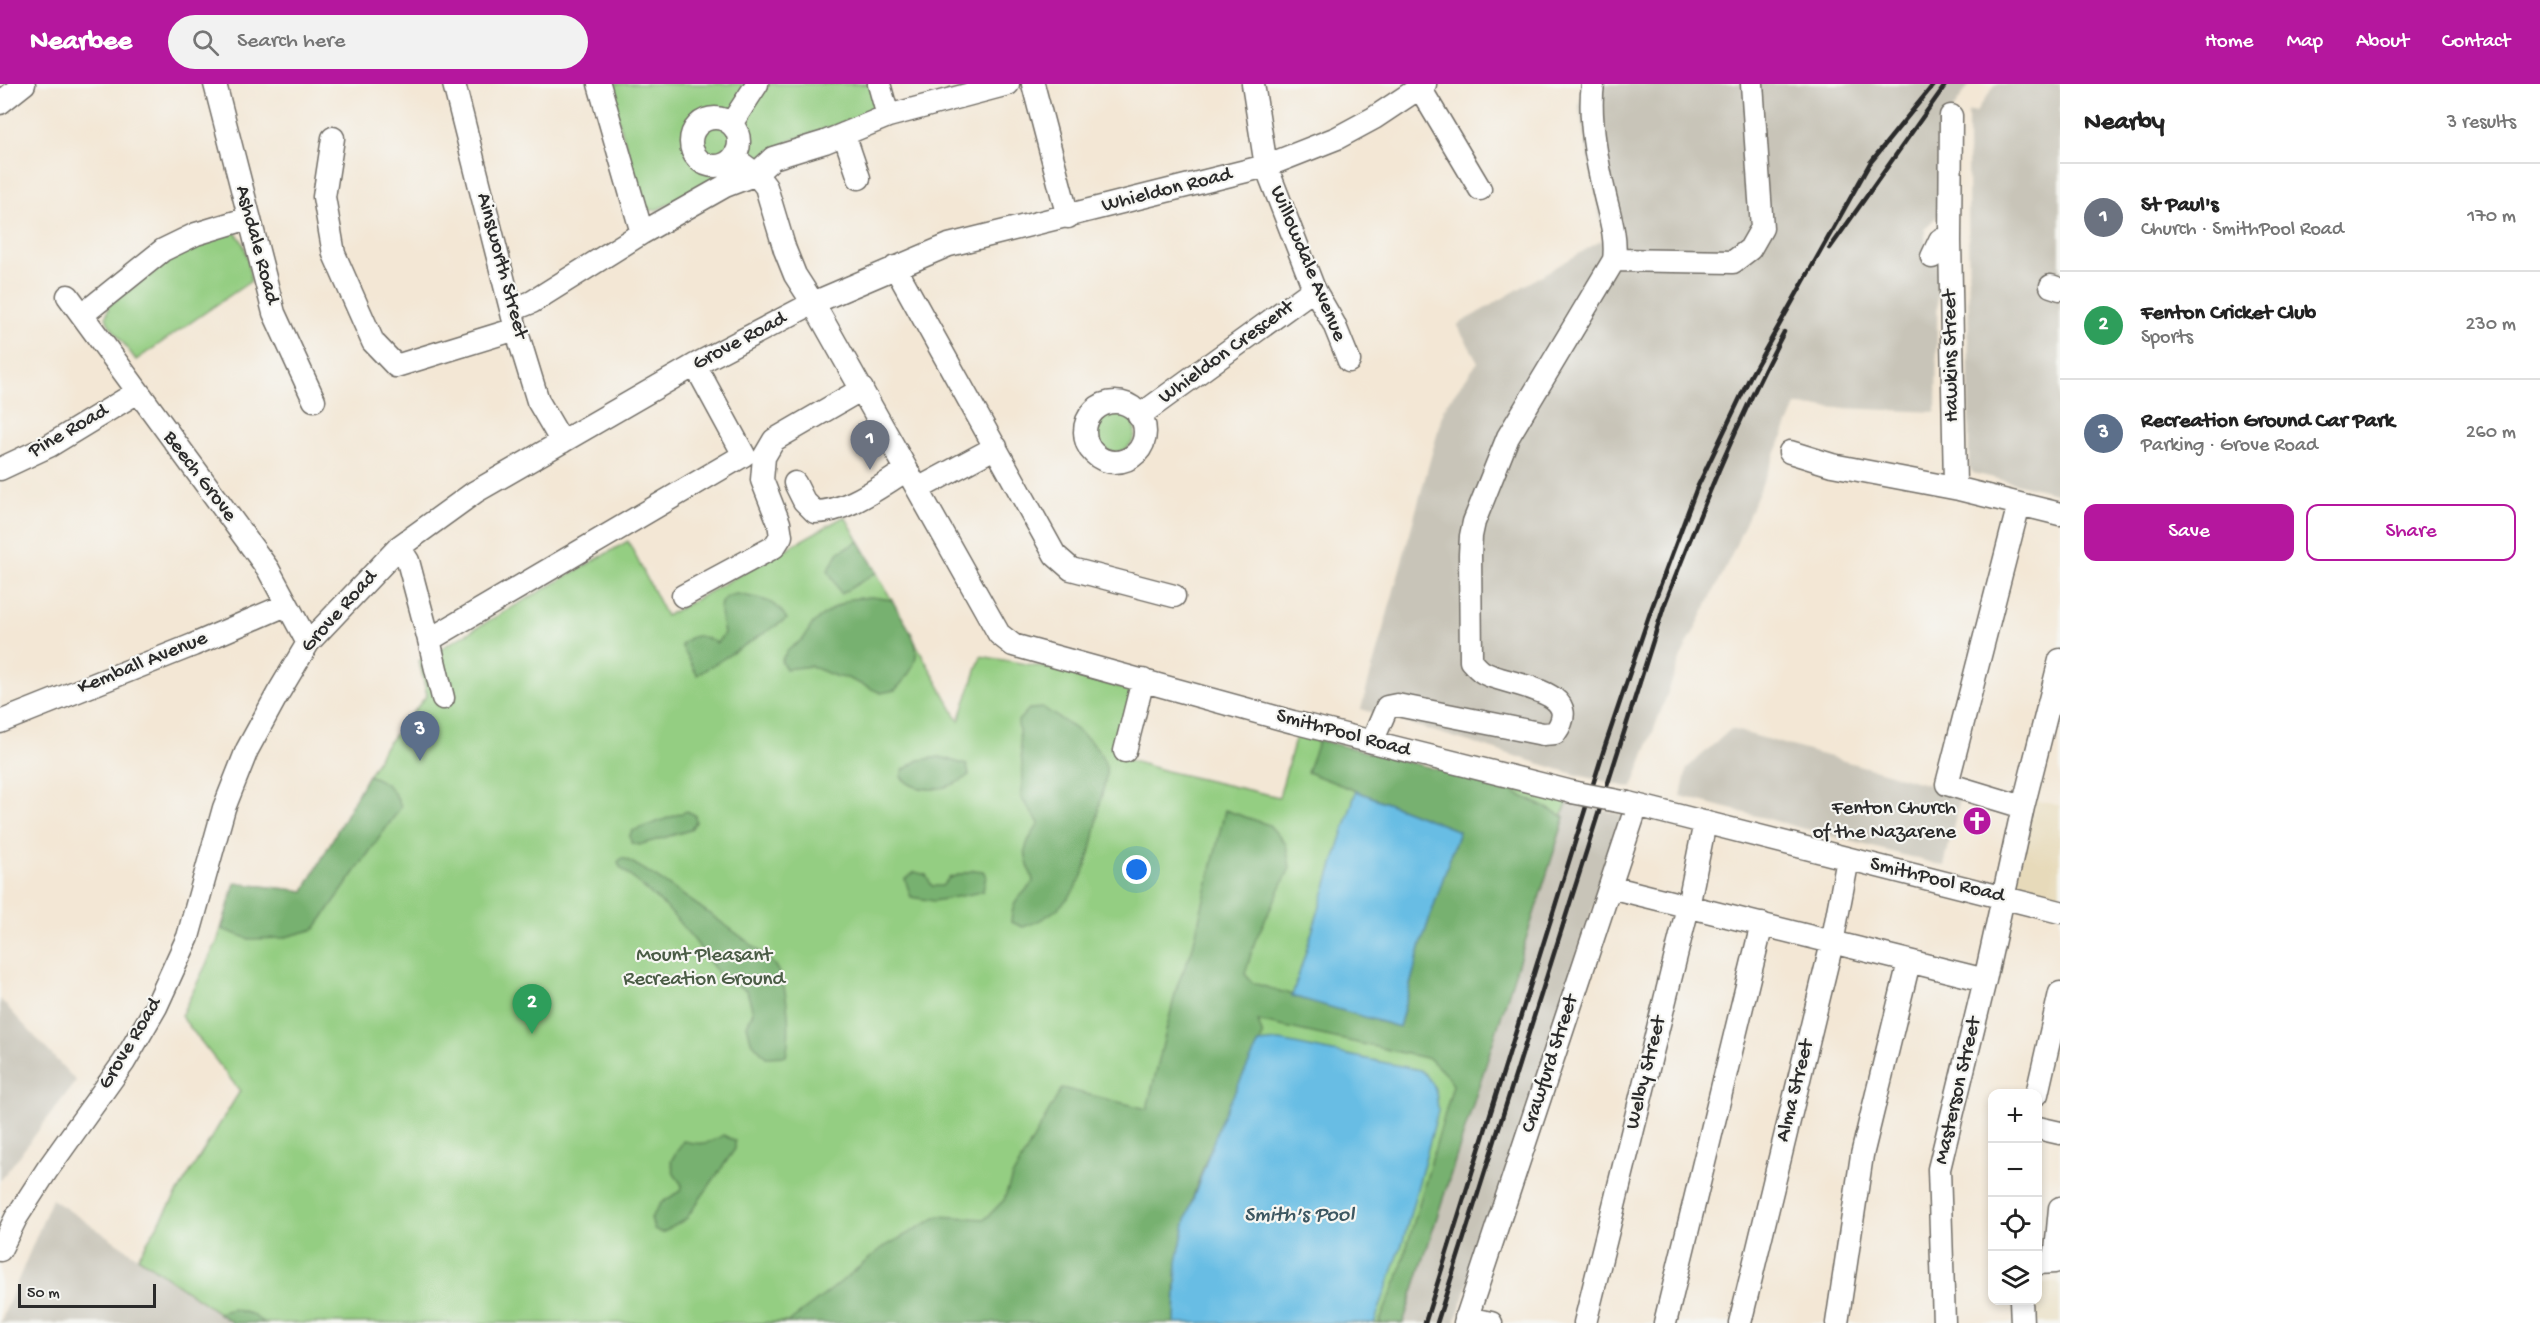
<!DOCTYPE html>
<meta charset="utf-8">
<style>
:root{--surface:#fff;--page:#f2f2f2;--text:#222;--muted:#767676;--line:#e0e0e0;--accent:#b5179e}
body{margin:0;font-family:"Gochi Hand",sans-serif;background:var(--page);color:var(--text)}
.controls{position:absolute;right:18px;bottom:18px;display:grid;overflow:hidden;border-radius:12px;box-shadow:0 3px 9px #0003}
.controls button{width:54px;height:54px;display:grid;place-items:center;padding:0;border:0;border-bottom:2px solid var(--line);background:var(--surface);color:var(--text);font:30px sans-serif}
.scale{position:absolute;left:18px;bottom:15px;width:138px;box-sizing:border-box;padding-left:6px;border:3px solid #2b2b2b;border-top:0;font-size:16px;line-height:21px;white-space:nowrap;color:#2b2b2b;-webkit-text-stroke:4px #f6f6f2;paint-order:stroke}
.you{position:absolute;left:1137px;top:786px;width:21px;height:21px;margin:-15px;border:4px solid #fff;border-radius:50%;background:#1a73e8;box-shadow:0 0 0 9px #1a73e833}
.badge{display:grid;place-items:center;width:39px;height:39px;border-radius:50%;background:var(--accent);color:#fff;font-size:20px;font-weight:700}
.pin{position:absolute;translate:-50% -50px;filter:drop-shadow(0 2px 3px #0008)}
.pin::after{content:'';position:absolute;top:32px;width:21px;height:18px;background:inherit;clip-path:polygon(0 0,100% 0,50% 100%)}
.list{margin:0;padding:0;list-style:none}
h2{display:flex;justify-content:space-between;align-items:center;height:78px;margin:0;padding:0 24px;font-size:26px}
h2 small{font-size:20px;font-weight:400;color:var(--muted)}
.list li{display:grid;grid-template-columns:39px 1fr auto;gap:18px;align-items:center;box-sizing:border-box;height:108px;padding:0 24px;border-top:2px solid var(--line)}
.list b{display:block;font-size:22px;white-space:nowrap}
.list p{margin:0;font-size:20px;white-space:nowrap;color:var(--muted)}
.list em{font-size:20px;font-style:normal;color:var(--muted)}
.actions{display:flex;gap:12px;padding:18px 24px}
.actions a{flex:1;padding:14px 0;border:2px solid var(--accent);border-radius:12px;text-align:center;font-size:21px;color:var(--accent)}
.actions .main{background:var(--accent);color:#fff}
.icon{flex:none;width:33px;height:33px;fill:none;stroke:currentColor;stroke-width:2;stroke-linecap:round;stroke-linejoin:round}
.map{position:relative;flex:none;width:2060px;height:1239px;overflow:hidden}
header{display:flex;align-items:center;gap:36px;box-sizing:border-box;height:84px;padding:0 30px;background:var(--accent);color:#fff}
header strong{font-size:28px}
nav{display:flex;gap:33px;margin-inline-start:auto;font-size:21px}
.search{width:420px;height:54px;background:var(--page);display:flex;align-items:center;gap:15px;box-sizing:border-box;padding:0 21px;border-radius:33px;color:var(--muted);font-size:22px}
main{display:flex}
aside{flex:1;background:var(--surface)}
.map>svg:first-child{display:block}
.built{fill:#e7daba}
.industrial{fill:#c8c4b8}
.green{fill:#94ce82;stroke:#607c56;stroke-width:1.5}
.forest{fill:#77b170;stroke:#516e4e;stroke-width:1.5}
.water{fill:#67bde4;stroke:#497488;stroke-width:1.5}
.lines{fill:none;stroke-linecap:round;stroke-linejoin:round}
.minor-casing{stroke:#716d66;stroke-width:25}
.minor{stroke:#fff;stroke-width:22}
.rail{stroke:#2b2b2b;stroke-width:4.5}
.minor-bridge-casing{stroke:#716d66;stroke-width:25;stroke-linecap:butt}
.minor-bridge{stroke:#fff;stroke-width:22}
.labels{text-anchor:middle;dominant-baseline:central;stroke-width:4.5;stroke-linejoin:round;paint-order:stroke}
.street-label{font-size:21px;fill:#2b2b2b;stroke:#f6f6f2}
.poi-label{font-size:21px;fill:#2b2b2b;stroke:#f6f6f2;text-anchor:end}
.park-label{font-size:21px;fill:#4a5c45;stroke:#f6f6f2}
.water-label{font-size:22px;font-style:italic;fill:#3d5762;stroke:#f6f6f2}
</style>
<header>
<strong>Nearbee</strong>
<div class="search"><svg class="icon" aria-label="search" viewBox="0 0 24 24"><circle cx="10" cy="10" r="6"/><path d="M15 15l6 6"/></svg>Search here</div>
<nav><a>Home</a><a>Map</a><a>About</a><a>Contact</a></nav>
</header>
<main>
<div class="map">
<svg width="2060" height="1239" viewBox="0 0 2060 1239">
<rect width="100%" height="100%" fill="#f6f6f2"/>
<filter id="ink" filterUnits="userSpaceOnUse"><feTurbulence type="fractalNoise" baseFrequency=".0167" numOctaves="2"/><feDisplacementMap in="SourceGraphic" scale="12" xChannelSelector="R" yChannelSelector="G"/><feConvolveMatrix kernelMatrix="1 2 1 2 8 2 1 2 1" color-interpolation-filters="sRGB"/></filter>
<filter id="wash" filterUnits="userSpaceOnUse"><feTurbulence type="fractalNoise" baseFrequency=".008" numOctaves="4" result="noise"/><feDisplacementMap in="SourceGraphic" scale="24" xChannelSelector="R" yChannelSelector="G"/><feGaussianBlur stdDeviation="1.35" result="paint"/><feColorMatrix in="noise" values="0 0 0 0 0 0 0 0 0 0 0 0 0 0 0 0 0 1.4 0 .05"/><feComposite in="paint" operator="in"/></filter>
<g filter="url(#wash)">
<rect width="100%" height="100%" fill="#f3e7d5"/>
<path class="built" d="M 2035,716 L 2060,722 L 2060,811 L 2015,801 Z
M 2039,1199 L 2060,1199 L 2060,1239 L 2033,1239 L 2033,1217 L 2038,1216 Z"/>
<path class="industrial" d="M 1582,0 L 1970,0 L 1937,49 L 1939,131 L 1925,144 L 1926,169 L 1938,178 L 1936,328 L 1796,322 L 1728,479 L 1681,573 L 1632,704 L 1577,691 L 1361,625 L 1445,322 L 1478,278 L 1457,241 L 1604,155 L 1579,24 Z
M 1996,0 L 2060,0 L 2060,410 L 1973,389 L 1969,383 L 1968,28 L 1976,28 Z
M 1731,645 L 1961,710 L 1944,782 L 1681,712 L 1687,684 Z
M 1568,718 L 1624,731 L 1455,1239 L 1403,1239 L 1512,902 L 1565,733 L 1562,730 Z
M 0,915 L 76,997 L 0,1097 Z
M 52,1115 L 138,1173 L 233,1239 L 0,1239 Z"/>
<path class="green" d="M 607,0 L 875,0 L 879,21 L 872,29 L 792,56 L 709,101 L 656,126 L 646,126 Z
M 232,147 C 248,156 248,181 251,197 L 136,276 L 108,239 L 106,233 L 109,221 L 192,160 Z
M1095 348a20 20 0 1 1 40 0a20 20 0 1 1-40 0Z
M 845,432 L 959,637 L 981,572 L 1055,585 L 1133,607 L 1119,673 L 1166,687 L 1279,713 L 1296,652 L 1568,718 L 1562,730 L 1565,733 L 1403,1239 L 233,1239 L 138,1173 L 240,1007 L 181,932 L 217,858 L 235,799 L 304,807 L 384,664 L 427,611 L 419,577 L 628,457 L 666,532 Z"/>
<path class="forest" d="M 859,457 L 877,488 L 841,510 L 828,486 L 839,468 Z
M 737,510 C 758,515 775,514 787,535 L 697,591 L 681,561 C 694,548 702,551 717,559 L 724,549 C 721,531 712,513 737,510 Z
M 872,513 L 892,516 C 913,554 933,568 895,606 L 881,609 L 847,594 L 837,593 L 811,582 L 786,585 L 781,577 L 787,567 L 804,554 L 813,539 L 832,525 L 850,515 Z
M 1044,624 C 1066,640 1098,654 1106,683 C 1108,692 1102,709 1100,719 C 1091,774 1083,824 1023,843 L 1011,838 C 1013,813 1019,816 1033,798 C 1031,785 1022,773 1027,760 C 1029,753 1036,746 1039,739 L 1021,714 L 1023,691 L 1018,637 L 1029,625 Z
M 1319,656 L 1497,700 L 1565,733 L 1403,1239 L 1379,1239 L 1398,1194 L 1453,1001 L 1448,993 L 1430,975 L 1258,937 L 1263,952 C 1228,1023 1191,1096 1178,1175 C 1174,1195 1176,1218 1175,1239 L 752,1239 L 788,1238 L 831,1206 L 882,1164 L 939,1132 L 985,1135 L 1004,1116 L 1012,1093 L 1062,1004 L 1147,1025 L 1177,902 L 1192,866 L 1225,726 L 1269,741 L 1286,760 L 1290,784 L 1255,857 L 1245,890 L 1253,899 L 1399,943 L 1421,860 L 1459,747 L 1307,688 Z
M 940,673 L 967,681 L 969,691 C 951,706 918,712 901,693 L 903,686 L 919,676 Z
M 368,691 C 386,697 394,705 401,723 L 315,845 L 282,854 L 249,855 L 222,845 L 235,799 L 304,807 Z
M 687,727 L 695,731 L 696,738 L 690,746 L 639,761 L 631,759 L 630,751 L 632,747 Z
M 622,774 C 640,779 764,866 775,882 C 789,903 791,948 786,972 L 766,973 L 751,957 L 747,941 L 753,928 L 747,907 L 719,891 L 695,857 L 667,824 L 620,783 L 618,778 Z
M 974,786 L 983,787 L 986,792 L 983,807 L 977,809 L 934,817 L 911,813 L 905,795 L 915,788 L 926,791 L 932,802 L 942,802 L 949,794 Z
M 723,1051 L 735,1057 L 735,1065 L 686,1135 L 662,1149 L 654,1145 L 651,1134 L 661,1119 L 680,1107 L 682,1101 L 674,1090 L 671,1077 L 683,1057 C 699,1061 708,1061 723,1051 Z
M 233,1225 L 251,1230 L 264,1239 L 233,1239 L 218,1229 Z"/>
<path class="water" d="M 1356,707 L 1459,747 L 1421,860 L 1399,943 L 1292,912 Z
M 1280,957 L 1420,986 C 1435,998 1437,1007 1438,1027 L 1403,1157 L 1375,1237 L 1374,1239 L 1175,1239 L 1177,1178 L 1186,1135 L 1221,1036 L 1259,959 Z"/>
</g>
<g filter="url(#ink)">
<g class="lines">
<g class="minor-casing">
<path id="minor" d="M 215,0 L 274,229 L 314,316
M 454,0 L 516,245 L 538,317 L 562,358
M 599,0 L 642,149
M 879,0 L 888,32
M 1033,0 L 1068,133
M 1253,0 L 1266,82 L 1314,205 L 1334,240 L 1349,277
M 1420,4 L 1480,105
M 0,19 L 24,0
M 1951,32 L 1950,157 L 1955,400 L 1959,405 L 2060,430
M691 58a24 24 0 1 1 48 0a24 24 0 1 1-48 0Z
M 731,40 L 757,0
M 844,50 L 859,94
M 333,54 L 324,113 L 334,170 L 373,258 L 396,282 L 516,245
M 734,74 L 756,90 L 766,103 L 785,166 L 795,191 L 813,219 L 999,550 L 1013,561 L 1293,638 L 1572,708
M 1932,173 L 1940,156 L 1950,157
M 1614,176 L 1733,178 L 1750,165 L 1762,144 L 1752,0
M 895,183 L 1055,471 L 1071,485 L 1174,512
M 2051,202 L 2060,205
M 68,212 L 268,485 L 308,559
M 512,226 L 532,218 L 642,149 L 725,102 L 756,90 L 773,74 L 825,58 L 888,32 L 1008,0
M 82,231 L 163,166 L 196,150 L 249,134
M1085 348a30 30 0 1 1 60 0a30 30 0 1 1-60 0Z
M 1139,332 L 1314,205
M 1790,368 L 1832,381 L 1959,405
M 0,385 L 49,362 L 136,309
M 795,399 L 804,417 L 815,428 C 848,428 880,402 907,386
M 918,405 L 996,363
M 2019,420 L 1947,700 L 2023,723
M 399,463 L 408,477 L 429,556
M 683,512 L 774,463 L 781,452 L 779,439 L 762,396 L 764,373 L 774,356 L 862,305
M 443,614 L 429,556 L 744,371 L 695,281
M 0,638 L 193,561 L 286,521
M 1372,658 L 1387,623 L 1397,621 L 1543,650 L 1555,649 C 1589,603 1501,602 1481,587 C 1477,584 1474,580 1471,577 L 1470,471 L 1471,452 L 1474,438 L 1508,353 L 1614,176 C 1617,154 1610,133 1605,112 C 1597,78 1588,34 1593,0
M 1125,667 L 1143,596
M 1628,719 L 2060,828
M 1610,803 L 1985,896
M 2037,1010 L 2060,909
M 2038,1044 L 2060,1049
M 0,1166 L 16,1134 L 47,1086 L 124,978 L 156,923 L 188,853 L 224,724 L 247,666 L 277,611 L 308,559 L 399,463 L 475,408 L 695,281 L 813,219 L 949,161 L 1266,82 L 1337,54 L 1374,34 L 1425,0
M 2038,1179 L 2055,1178 L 2060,1124
M 2021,1216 L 2022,1239
M 1466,1234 L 1491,1239
M 1465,1239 L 1637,721
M 1585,1239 L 1688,823 L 1705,738
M 1665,1239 L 1762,840
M 1740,1239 L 1832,859 L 1848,775
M 1837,1239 L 1862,1071 L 1909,878
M 1944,1239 L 1939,1085 L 1985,896 L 2023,723 L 2060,576"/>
</g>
<use href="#minor" class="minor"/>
<path class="rail" d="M 1830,164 L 1946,0
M 1425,1239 L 1604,665 L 1651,526 L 1696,406 L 1750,293 L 1870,79 L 1934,0
M 1437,1239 L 1664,522 C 1700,429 1737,337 1784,248"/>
<g class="minor-bridge-casing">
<path id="minor-bridge" d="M 1572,708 L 1628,719"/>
</g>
<use href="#minor-bridge" class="minor-bridge"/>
</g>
</g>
<defs>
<g id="church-disc" transform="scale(1.5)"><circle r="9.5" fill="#b5179e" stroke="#f6f6f2"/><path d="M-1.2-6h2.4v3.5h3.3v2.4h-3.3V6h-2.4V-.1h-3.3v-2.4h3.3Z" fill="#fff"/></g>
</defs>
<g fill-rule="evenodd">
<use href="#church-disc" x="1977" y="737"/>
</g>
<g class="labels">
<g class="street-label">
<text transform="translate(1167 107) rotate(-14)">Whieldon Road</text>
<text transform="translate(256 161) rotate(75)">Ashdale Road</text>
<text transform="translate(1307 180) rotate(67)">Willowdale Avenue</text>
<text transform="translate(501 182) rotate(75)">Ainsworth Street</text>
<text transform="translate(740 258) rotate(-28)">Grove Road</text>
<text transform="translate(1227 269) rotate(-36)">Whieldon Crescent</text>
<text transform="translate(1952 272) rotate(-91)">Hawkins Street</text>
<text transform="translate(69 348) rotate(-30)">Pine Road</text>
<text transform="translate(199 393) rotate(53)">Beech Grove</text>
<text transform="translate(340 528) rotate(-48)">Grove Road</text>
<text transform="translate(143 580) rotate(-22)">Kemball Avenue</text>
<text transform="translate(1343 650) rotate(15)">SmithPool Road</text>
<text transform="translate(1937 797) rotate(14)">SmithPool Road</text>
<text transform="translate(131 960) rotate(-59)">Grove Road</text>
<text transform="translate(1551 980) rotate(-72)">Crawfurd Street</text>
<text transform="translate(1647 989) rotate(-76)">Welby Street</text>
<text transform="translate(1796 1007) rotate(-76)">Alma Street</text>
<text transform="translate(1959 1007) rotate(-77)">Masterson Street</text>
</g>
<g class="poi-label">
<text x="1956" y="725">Fenton Church<tspan x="1956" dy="24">of the Nazarene</tspan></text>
</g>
<g class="park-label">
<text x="704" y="872">Mount Pleasant<tspan x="704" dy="24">Recreation Ground</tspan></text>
</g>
<g class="water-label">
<text x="1299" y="1132">Smith's Pool</text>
</g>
</g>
</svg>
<div class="controls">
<button>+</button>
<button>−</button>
<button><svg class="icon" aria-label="locate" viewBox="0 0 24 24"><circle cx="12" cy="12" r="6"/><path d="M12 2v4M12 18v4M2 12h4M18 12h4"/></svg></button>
<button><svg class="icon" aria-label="layers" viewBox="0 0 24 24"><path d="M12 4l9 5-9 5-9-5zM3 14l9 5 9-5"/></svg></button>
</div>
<div class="scale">50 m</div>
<div class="you"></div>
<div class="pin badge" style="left:870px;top:386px;background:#6b7280">1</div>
<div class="pin badge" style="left:532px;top:950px;background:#2e9e5b">2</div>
<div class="pin badge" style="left:420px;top:677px;background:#5c6f8a">3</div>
</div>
<aside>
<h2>Nearby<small>3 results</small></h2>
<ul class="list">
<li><span class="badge" style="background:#6b7280">1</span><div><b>St Paul's</b><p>Church · SmithPool Road</p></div><em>170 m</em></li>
<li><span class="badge" style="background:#2e9e5b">2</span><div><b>Fenton Cricket Club</b><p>Sports</p></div><em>230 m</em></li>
<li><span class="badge" style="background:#5c6f8a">3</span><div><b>Recreation Ground Car Park</b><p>Parking · Grove Road</p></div><em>260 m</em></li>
</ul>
<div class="actions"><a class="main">Save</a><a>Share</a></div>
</aside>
</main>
